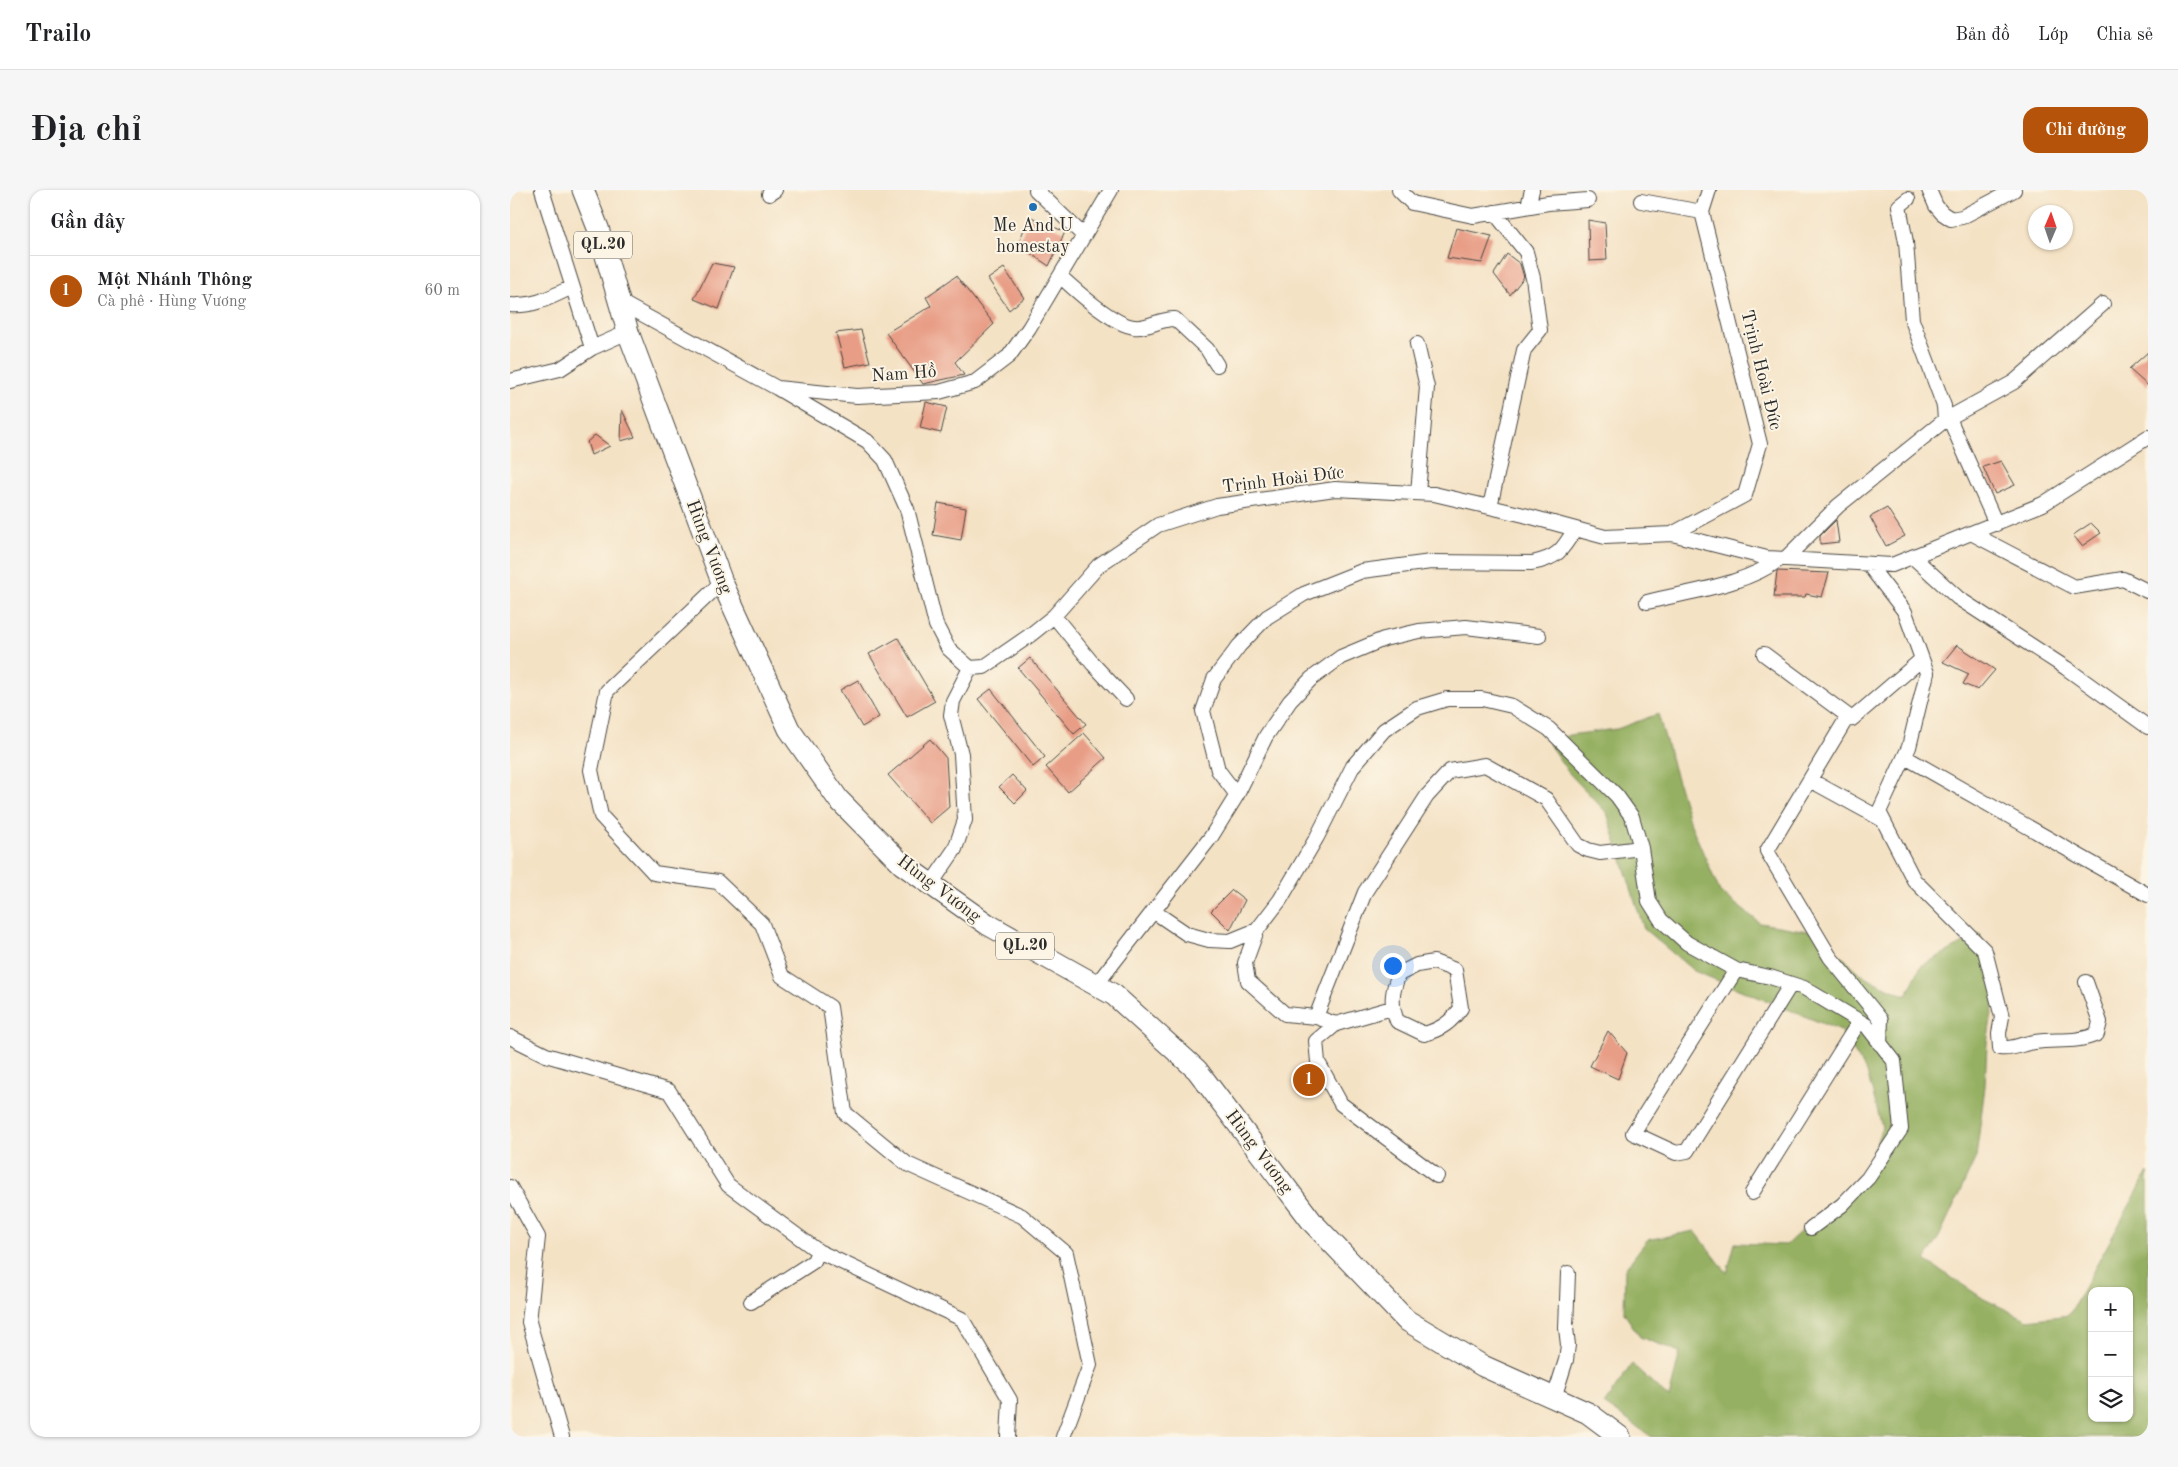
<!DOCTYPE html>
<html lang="vi">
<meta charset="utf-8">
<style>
:root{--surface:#fff;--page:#f6f6f6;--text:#202124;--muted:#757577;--line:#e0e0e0;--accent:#b45309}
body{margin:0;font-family:"Old Standard TT",serif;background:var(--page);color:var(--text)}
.controls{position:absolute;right:15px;bottom:15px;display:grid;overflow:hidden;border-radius:10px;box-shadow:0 1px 4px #0004}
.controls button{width:45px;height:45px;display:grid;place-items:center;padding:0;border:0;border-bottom:1px solid var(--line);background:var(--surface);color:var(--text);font:25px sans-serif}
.compass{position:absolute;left:1518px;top:15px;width:45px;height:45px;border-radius:50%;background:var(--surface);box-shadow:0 1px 4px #0004;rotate:2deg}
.you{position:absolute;left:882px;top:775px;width:18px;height:18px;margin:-12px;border:4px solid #fff;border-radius:50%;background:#1a73e8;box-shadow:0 0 0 8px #1a73e833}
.badge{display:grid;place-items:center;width:32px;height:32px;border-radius:50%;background:var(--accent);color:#fff;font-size:16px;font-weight:700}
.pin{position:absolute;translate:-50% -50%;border:2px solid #fff;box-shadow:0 1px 5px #0006}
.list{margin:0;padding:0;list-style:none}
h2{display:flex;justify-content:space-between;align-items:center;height:65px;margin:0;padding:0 20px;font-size:21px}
h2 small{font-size:16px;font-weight:400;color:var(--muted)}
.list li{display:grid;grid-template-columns:32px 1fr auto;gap:15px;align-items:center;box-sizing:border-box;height:70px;padding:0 20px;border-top:1px solid var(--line)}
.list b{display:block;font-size:19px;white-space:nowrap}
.list p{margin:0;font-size:16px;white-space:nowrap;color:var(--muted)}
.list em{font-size:16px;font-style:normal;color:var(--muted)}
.icon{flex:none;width:28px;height:28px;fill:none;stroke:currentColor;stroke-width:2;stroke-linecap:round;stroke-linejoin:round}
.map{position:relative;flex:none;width:1638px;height:1247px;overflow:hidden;border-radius:15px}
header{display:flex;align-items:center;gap:30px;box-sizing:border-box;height:70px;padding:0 25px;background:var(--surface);border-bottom:1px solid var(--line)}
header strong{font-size:24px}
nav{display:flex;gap:28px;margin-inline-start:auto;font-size:18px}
.intro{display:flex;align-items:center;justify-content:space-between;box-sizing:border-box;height:120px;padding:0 30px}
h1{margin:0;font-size:35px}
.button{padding:12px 22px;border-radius:15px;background:var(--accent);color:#fff;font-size:18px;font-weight:700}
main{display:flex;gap:30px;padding:0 30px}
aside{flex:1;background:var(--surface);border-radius:15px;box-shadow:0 1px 4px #0004}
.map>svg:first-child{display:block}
.forest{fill:#95b062;stroke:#606e46;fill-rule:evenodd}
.building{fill:#e89d86}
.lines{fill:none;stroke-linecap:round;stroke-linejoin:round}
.minor-casing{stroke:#494642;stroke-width:16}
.highway-casing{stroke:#494642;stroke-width:23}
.minor{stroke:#fff;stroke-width:14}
.highway{stroke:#fff;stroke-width:21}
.poi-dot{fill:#1f6fb2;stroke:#fcf5e5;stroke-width:2}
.labels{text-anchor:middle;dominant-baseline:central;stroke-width:4;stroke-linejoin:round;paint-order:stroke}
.shield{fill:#fcf5e5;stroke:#6a6863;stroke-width:1}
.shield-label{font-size:16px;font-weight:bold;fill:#2b2b2b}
.poi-label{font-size:18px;fill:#2b2b2b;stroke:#fcf5e5}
.street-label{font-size:18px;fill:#2b2b2b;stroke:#fcf5e5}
</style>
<header>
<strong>Trailo</strong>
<nav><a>Bản đồ</a><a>Lớp</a><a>Chia sẻ</a></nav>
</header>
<div class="intro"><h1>Địa chỉ</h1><a class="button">Chỉ đường</a></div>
<main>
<aside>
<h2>Gần đây<small></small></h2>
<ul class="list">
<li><span class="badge">1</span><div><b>Một Nhánh Thông</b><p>Cà phê · Hùng Vương</p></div><em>60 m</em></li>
</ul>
</aside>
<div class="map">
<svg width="1638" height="1247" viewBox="0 0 1638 1247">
<rect width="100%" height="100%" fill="#fcf5e5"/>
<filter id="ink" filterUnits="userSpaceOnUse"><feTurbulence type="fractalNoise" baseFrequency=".02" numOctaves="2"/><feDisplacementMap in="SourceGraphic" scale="10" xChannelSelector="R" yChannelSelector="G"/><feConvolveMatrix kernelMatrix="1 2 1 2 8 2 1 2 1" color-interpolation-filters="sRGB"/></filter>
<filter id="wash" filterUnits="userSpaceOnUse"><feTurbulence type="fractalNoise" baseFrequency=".0096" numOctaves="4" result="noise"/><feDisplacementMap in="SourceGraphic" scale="20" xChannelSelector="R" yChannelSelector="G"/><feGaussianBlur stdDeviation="1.12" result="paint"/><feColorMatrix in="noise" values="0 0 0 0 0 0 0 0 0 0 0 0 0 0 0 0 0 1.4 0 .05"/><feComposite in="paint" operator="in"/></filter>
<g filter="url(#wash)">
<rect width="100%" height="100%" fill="#f4e2c5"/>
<path class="forest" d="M 1148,524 L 1179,630 L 1210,702 L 1250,733 L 1304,742 L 1356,788 L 1396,806 L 1411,776 L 1470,744 L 1485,806 L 1477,853 L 1475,896 L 1466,967 L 1429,1047 L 1415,1070 L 1474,1109 L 1518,1130 L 1559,1125 L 1638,982 L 1638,1247 L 1142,1247 L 1094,1214 L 1122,1174 L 1159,1208 L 1170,1162 L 1130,1147 L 1114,1123 L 1115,1079 L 1137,1050 L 1185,1041 L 1217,1083 L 1225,1053 L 1276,1055 L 1357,980 L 1372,937 L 1357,882 L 1331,841 L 1184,781 L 1134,739 L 1097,623 L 1058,582 L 1039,554 L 1059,545 L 1107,539 ZM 1582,1101 L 1619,1101 L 1619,1228 L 1582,1228 Z"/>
<g id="blocks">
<path class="building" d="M 519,26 L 555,42 L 539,76 L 508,55 Z
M 1078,30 L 1095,33 L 1097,70 L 1079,71 Z
M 946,38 L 982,46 L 972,73 L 937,68 Z
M 997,64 L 1010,74 L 1014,87 L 1000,105 L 984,84 Z
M 202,73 L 224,77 L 209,119 L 184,109 Z
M 494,78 L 514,108 L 499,120 L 478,89 Z
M 446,86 L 484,134 L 445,172 L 454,185 L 413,194 L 376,143 L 421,116 L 416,107 Z
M 351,140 L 360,172 L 335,177 L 326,143 Z
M 1638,162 L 1638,196 L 1619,179 Z
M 416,212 L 437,217 L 431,243 L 410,238 Z
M 112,220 L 125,247 L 111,251 Z
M 85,245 L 100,256 L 81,265 L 77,252 Z
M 1491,271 L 1505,295 L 1485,304 L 1473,277 Z
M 428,313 L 456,318 L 451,350 L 423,345 Z
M 1377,318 L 1395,346 L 1376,356 L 1360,327 Z
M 1326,330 L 1329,352 L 1310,354 L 1310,346 Z
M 1581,333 L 1591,343 L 1572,356 L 1563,345 Z
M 1267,381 L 1319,383 L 1312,407 L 1296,404 L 1295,407 L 1264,407 Z
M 388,448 L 425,511 L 397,527 L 359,464 Z
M 1447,455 L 1485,480 L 1468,500 L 1453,494 L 1459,484 L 1433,472 Z
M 520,468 L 576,534 L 564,544 L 508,478 Z
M 348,490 L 369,527 L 352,537 L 330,500 Z
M 481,499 L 535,567 L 523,577 L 468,509 Z
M 574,543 L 596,568 L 558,602 L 536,577 Z
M 420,549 L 436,568 L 439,617 L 420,633 L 378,585 Z
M 502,585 L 517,601 L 505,613 L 489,597 Z
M 722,700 L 735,710 L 720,740 L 701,721 Z
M 1098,841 L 1117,863 L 1108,889 L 1080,876 Z"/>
</g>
</g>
<g filter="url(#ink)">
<use href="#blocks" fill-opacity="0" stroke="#494642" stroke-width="1"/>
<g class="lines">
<g class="minor-casing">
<path id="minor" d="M 32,0 L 82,158
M 526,0 L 574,46
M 889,0 L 902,13 L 963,26 L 1038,13 L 1078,10
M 1419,0 L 1426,16 L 1432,23 L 1441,29 L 1452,27 L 1504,0
M 259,4 L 265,0
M 1131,11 L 1192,22
M 1018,16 L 1022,0
M 550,86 C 565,100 604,135 624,137 C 638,139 651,128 665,129 L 697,159 L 707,175
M 110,112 L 267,198 L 347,206 L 429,202 L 465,192 L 499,166 L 519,138 L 601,0
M 0,115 C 24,117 41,107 62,97
M 907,154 L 917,197 L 908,303
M 0,191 L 50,179 L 82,158 L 118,142
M 267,198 L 357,251 L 375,270 L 397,319 L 426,435 L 438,458 L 460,478 L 474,477 L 519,446 L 544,426 L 589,375 L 648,335 L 707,316 L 825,299 L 924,304 L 1014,325 L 1095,347 L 1162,344 L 1235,305 L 1250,254 L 1192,22 L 1199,0
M 1439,228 L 1486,334
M 1435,230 L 1504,192 L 1593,114
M 980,317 L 1014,160 L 1030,140 L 1023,88 L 1016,62 L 984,22
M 1461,343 L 1564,397 L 1613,389 L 1637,401
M 1162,344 L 1257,368 L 1382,375 L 1533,314 L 1638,247
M 1403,367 L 1448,408 L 1556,478 L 1638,537
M 1275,369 L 1328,316 L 1435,230 L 1434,216 L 1402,130 L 1396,52 L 1389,16 L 1398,9
M 1358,374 L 1395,422 L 1417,483 L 1399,557 L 1369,622 L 1404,690 L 1475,761 L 1492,827 L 1489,843 L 1490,858 C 1504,860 1512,853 1525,852 C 1545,849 1568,853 1587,844 L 1590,832 L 1576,792
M 212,392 L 97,501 L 81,580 L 91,626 L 144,683 L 208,692 L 252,734 L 272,786 L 320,817 L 335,923 L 397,974 L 512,1026 L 556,1063 L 580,1175 L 553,1247
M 1137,412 C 1181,401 1233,396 1270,369
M 544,426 L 583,474 L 616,509
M 1254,464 L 1342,529 L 1412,469
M 1338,526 L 1257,661 L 1320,767 L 1371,830 L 1370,854
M 1395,567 L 1638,705
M 1300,590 L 1373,630
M 727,605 L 708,580 L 693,521 L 704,489 L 729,456 L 757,427 L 794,404 L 852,381 L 921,372 L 1022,373 C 1047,368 1052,361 1065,339
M 421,694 L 445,659 L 455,630 L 451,564 L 441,525 L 443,511 L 460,478
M 643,721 L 677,744 L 699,750 L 720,751 L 747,740 L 770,710 L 807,647 L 843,576 L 874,540 L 907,518 L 937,509 L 972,509 L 1002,516 L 1039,539 L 1107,606 L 1122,627 L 1131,658 L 1139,711 L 1151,730 L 1177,753 L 1226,780 L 1260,787 L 1294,798 L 1356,835 L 1384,871 L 1391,939 L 1358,988 L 1332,1015 L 1301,1038
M 747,740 L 735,773 L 738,791 L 775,824 L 806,827 L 855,702 L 917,606 L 940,581 L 975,575 L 1036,609 L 1068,655 L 1078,660 L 1090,663 L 1131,658
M 924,772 L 945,780 L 951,818 C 941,832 932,839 914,844 L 887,831 C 880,813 882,801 889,784 L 907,775 Z
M 1226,780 L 1123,943 L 1166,963 L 1177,961 L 1281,794
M 586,795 L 701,647 L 727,605 L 756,546 L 780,511 L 801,489 L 831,467 L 874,449 L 909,441 L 956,437 L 1029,446
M 806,827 L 826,834 L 806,851 L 808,872 L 831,914 L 927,986
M 826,834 L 882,818
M 0,847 L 36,865 L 159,901 L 218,995 L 308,1061 L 452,1129 L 500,1210 L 498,1247
M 0,997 L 28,1047 L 19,1132 L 52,1247
M 1242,1003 L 1349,832
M 241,1112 L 304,1071 L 308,1061
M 1044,1208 L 1056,1170 L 1058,1155 L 1056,1138 L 1058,1083"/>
</g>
<g class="highway-casing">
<path id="highway" d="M 73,0 L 88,38 L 118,142 L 212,392 L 279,539 L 328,609 L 392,674 L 477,734 L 604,805 L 687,880 L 803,1033 L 896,1130 L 973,1176 L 1078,1223 L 1110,1247"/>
</g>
<use href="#minor" class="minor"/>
<use href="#highway" class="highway"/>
</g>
</g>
<circle class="poi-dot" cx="523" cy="17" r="5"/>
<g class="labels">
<g class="shield">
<rect x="64" y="41.5" width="58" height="27" rx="4"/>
<rect x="486" y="742.5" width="58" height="27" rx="4"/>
</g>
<g class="shield-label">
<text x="93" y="55">QL.20</text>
<text x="515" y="756">QL.20</text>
</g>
<g class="poi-label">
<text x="523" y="36">Me And U<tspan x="523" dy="21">homestay</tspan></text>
</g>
<g class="street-label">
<text transform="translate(1251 180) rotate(76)">Trịnh Hoài Đức</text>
<text transform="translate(394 184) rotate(-4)">Nam Hồ</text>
<text transform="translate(773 290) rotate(-7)">Trịnh Hoài Đức</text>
<text transform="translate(199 357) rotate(69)">Hùng Vương</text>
<text transform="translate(429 699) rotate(37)">Hùng Vương</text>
<text transform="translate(749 962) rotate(53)">Hùng Vương</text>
</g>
</g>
</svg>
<div class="controls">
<button>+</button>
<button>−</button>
<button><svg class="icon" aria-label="layers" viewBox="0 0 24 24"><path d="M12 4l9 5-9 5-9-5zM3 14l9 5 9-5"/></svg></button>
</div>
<svg class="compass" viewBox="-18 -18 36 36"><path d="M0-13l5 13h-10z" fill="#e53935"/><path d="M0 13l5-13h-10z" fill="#757577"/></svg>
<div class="you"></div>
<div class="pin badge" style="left:799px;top:890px">1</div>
</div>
</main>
